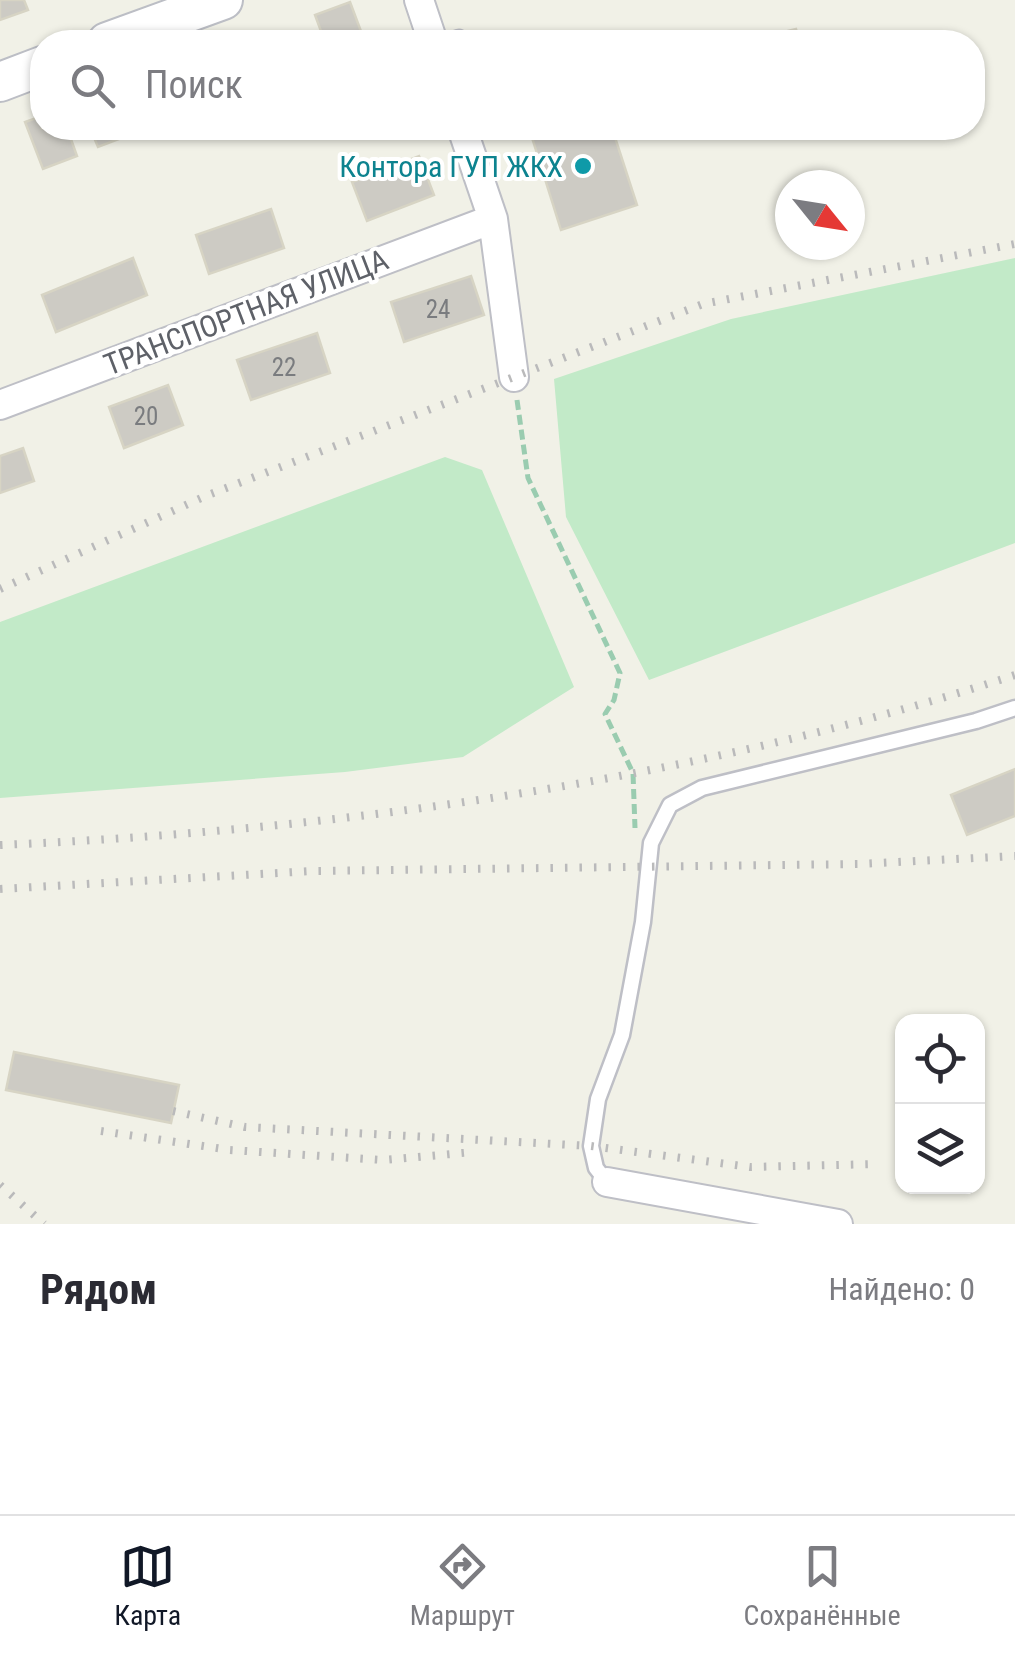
<!DOCTYPE html>
<html lang="ru">
<meta charset="utf-8">
<style>
:root{--surface:#fff;--page:#f7f7f7;--text:#2b2b33;--muted:#7c7c81;--line:#e1e1e2;--accent:#111827}
body{margin:0;font-family:"Roboto Condensed",sans-serif;background:var(--page);color:var(--text)}
.controls{position:absolute;right:30px;bottom:30px;display:grid;overflow:hidden;border-radius:20px;box-shadow:0 2px 8px #0004}
.controls button{width:90px;height:90px;display:grid;place-items:center;padding:0;border:0;border-bottom:2px solid var(--line);background:var(--surface);color:var(--text);font:50px sans-serif}
.compass{position:absolute;left:775px;top:170px;width:90px;height:90px;border-radius:50%;background:var(--surface);box-shadow:0 2px 8px #0004;rotate:120deg}
.list{margin:0;padding:0;list-style:none}
h2{display:flex;justify-content:space-between;align-items:center;height:130px;margin:0;padding:0 40px;font-size:42px}
h2 small{font-size:32px;font-weight:400;color:var(--muted)}
.icon{flex:none;width:55px;height:55px;fill:none;stroke:currentColor;stroke-width:2;stroke-linecap:round;stroke-linejoin:round}
.map{position:relative;flex:none;width:1015px;height:1224px;overflow:hidden}
.search{position:absolute;background:var(--surface);box-shadow:0 2px 8px #0004;left:30px;right:30px;top:30px;height:110px;display:flex;align-items:center;gap:25px;box-sizing:border-box;padding:0 35px;border-radius:40px;color:var(--muted);font-size:38px}
.sheet{height:290px;background:var(--surface)}
nav{display:flex;justify-content:space-around;align-items:center;box-sizing:border-box;height:140px;border-top:2px solid var(--line);background:var(--surface);font-size:28px;color:var(--muted)}
nav a{display:grid;justify-items:center;gap:5px}
nav .on{color:var(--accent)}
.map>svg:first-child{display:block}
.green{fill:#c2eac8}
.building{fill:#cdcbc4;stroke:#d7d4c4;stroke-width:2.5}
.lines{fill:none;stroke-linecap:round;stroke-linejoin:round}
.service-casing{stroke:#bebfc6;stroke-width:19}
.minor-casing{stroke:#bebfc6;stroke-width:32}
.secondary-casing{stroke:#bcbec5;stroke-width:42}
.path{stroke:#9accb0;stroke-width:5;stroke-dasharray:10 5;stroke-linecap:butt}
.service{stroke:#fff;stroke-width:14}
.minor{stroke:#fff;stroke-width:28}
.secondary{stroke:#fff;stroke-width:38}
.rail{stroke:#bababb;stroke-width:8;stroke-dasharray:2.5 12;stroke-linecap:butt}
.culture-dot{fill:#0f9aa8;stroke:#fff;stroke-width:4}
.labels{text-anchor:middle;dominant-baseline:central;stroke-width:8;stroke-linejoin:round;paint-order:stroke}
.number-label{font-size:25px;fill:#7a7c7f}
.culture-label{font-size:30px;fill:#0d838f;stroke:#fff;text-anchor:end}
.street-label{font-size:30px;fill:#5e6168;stroke:#fff}
</style>
<div class="map">
<svg width="1015" height="1224" viewBox="0 0 1015 1224">
<rect width="100%" height="100%" fill="#f1f1e7"/>
<path class="green" d="M 1015,258 L 1015,543 L 649,680 L 566,517 L 554,379 L 731,319 Z
M 445,457 L 482,470 L 574,687 L 463,757 L 345,772 L 0,798 L 0,622 Z"/>
<path class="building" d="M 0,0 L 24,0 L 28,10 L 0,20 Z
M 350,2 L 365,42 L 325,42 L 315,15 Z
M 796,29 L 800,42 L 742,42 Z
M 42,116 L 42,128 L 67,128 L 77,156 L 43,169 L 25,122 Z
M 90,128 L 130,128 L 132,134 L 98,147 Z
M 529,128 L 612,128 L 637,205 L 561,230 Z
M 419,156 L 434,195 L 367,221 L 352,182 Z
M 271,209 L 284,248 L 209,274 L 196,235 Z
M 133,258 L 147,295 L 56,332 L 42,295 Z
M 471,276 L 484,315 L 404,342 L 391,302 Z
M 317,333 L 330,373 L 251,400 L 237,360 Z
M 168,385 L 183,425 L 124,448 L 109,407 Z
M 23,448 L 34,481 L 0,493 L 0,456 Z
M 1015,769 L 1015,816 L 967,835 L 951,795 Z
M 14,1052 L 179,1085 L 171,1123 L 6,1090 Z"/>
<g class="lines">
<g class="service-casing">
<path id="service" d="M 447,42 L 459,38
M 607,1182 L 596,1168 L 591,1146 L 598,1099 L 622,1035 L 643,922 L 651,843 L 670,805 L 702,788 L 976,721 L 1015,708"/>
</g>
<g class="minor-casing">
<path id="minor" d="M 419,0 L 433,42
M 462,128 L 493,219 L 514,377
M 0,405 L 493,219
M 607,1182 L 838,1224"/>
</g>
<g class="secondary-casing">
<path id="secondary" d="M 107,42 L 223,0
M 0,82 L 42,66"/>
</g>
<path class="path" d="M 517,400 L 528,478 L 620,673 L 614,700 L 605,714 L 633,773 L 635,828"/>
<use href="#service" class="service"/>
<use href="#minor" class="minor"/>
<use href="#secondary" class="secondary"/>
<path class="rail" d="M 0,589 L 208,495 L 703,304 L 1015,244
M 0,845 C 342,830 689,782 1015,675
M 0,889 L 312,871 L 858,864 L 1015,856
M 173,1111 L 245,1127 L 591,1146 L 750,1167 L 879,1164
M 101,1131 L 230,1150 L 383,1160 L 474,1152
M 0,1185 L 44,1224"/>
</g>
<circle class="culture-dot" cx="583" cy="166" r="10"/>
<g class="labels">
<g class="number-label">
<text x="438" y="309">24</text>
<text x="284" y="367">22</text>
<text x="146" y="416">20</text>
</g>
<g class="culture-label">
<text x="563" y="166">Контора ГУП ЖКХ</text>
</g>
<g class="street-label">
<text transform="translate(246 312) rotate(-21)">ТРАНСПОРТНАЯ УЛИЦА</text>
</g>
</g>
</svg>
<div class="controls">
<button><svg class="icon" aria-label="locate" viewBox="0 0 24 24"><circle cx="12" cy="12" r="6"/><path d="M12 2v4M12 18v4M2 12h4M18 12h4"/></svg></button>
<button><svg class="icon" aria-label="layers" viewBox="0 0 24 24"><path d="M12 4l9 5-9 5-9-5zM3 14l9 5 9-5"/></svg></button>
</div>
<svg class="compass" viewBox="-18 -18 36 36"><path d="M0-13l5 13h-10z" fill="#e53935"/><path d="M0 13l5-13h-10z" fill="#7c7c81"/></svg>
<div class="search"><svg class="icon" aria-label="search" viewBox="0 0 24 24"><circle cx="10" cy="10" r="6"/><path d="M15 15l6 6"/></svg>Поиск</div>
</div>
<section class="sheet">
<h2>Рядом<small>Найдено: 0</small></h2>
<ul class="list">
</ul>
</section>
<nav>
<a class="on"><svg class="icon" aria-label="map" viewBox="0 0 24 24"><path d="M3 6l6-2 6 2 6-2v14l-6 2-6-2-6 2zM9 4v14M15 6v14"/></svg>Карта</a>
<a><svg class="icon" aria-label="directions" viewBox="0 0 24 24"><path d="M12 3l9 9-9 9-9-9zM9 14v-3h6M13 9l2 2-2 2"/></svg>Маршрут</a>
<a><svg class="icon" aria-label="saved" viewBox="0 0 24 24"><path d="M7 4h10v16l-5-4-5 4z"/></svg>Сохранённые</a>
</nav>
